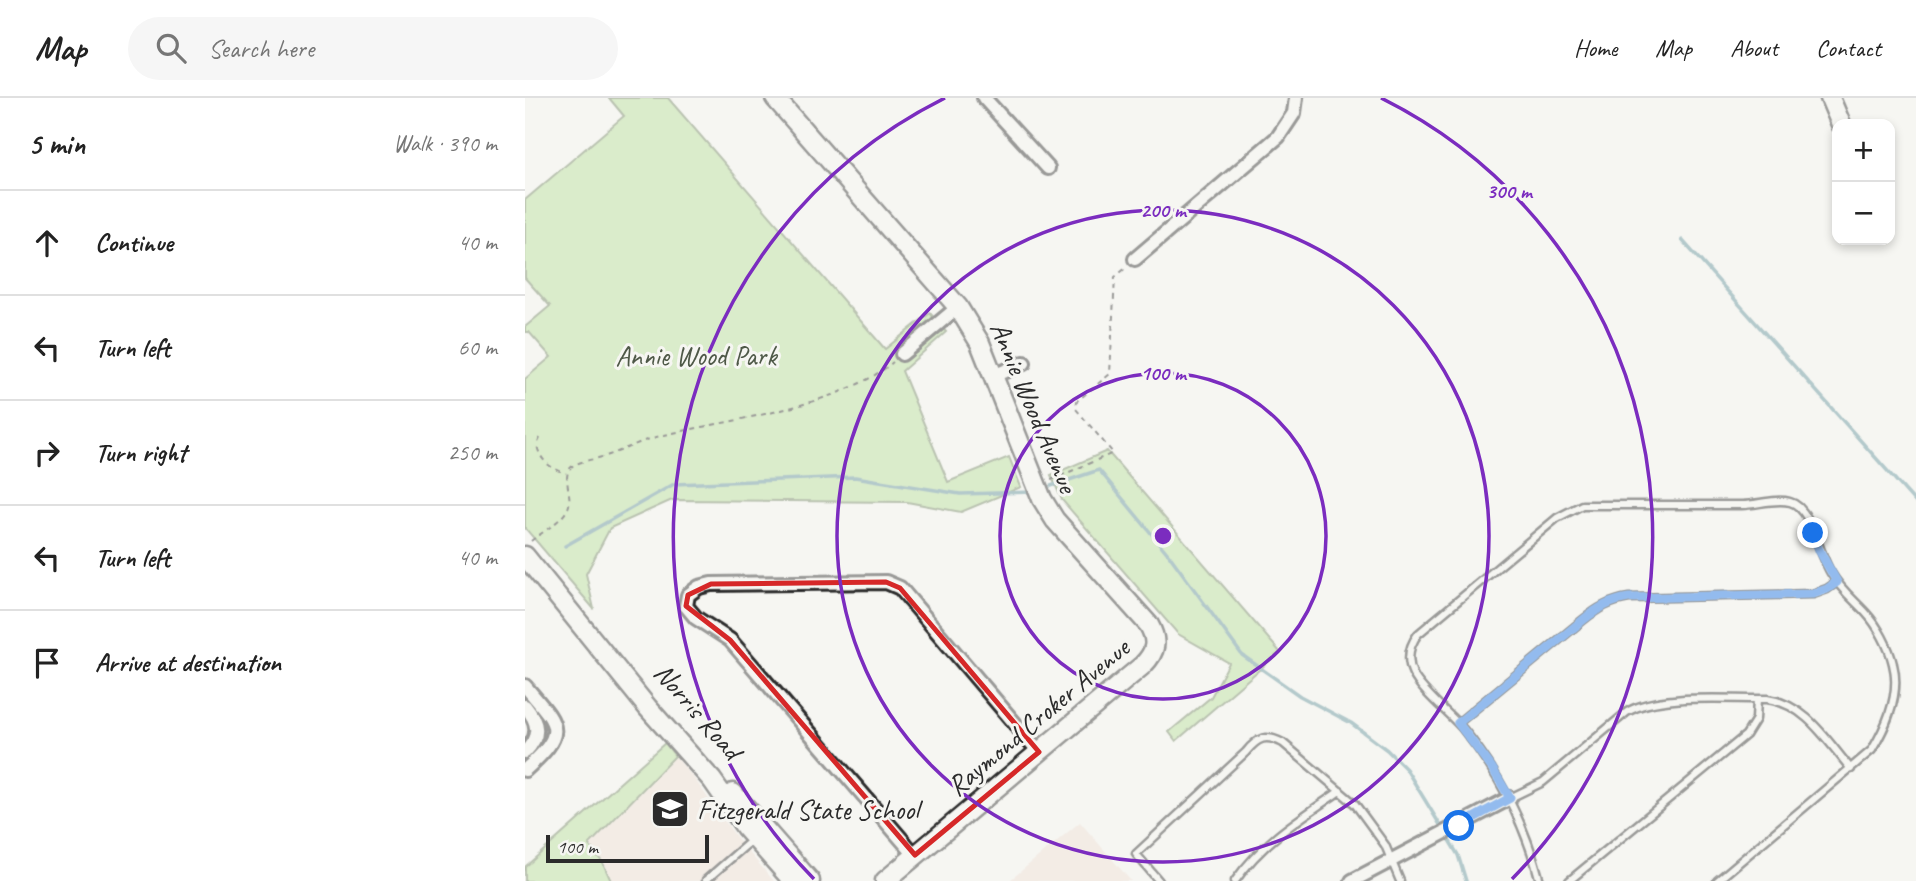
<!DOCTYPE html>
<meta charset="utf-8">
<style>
:root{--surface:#fff;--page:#f6f6f6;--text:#222;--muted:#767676;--line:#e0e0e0}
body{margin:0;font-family:Caveat,sans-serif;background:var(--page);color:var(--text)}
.controls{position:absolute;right:21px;top:21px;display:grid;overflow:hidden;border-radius:14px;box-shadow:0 4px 10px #0003}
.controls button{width:63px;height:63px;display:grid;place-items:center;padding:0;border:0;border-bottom:2px solid var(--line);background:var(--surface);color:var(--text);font:35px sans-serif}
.scale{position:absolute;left:21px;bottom:18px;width:163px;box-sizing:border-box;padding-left:7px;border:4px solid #2b2b2b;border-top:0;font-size:19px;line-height:24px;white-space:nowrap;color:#2b2b2b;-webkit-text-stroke:5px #f6f6f2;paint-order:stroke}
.stop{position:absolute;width:21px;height:21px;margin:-16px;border:5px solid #1a73e8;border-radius:50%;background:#fff}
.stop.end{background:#1a73e8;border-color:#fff;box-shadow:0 2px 7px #0008}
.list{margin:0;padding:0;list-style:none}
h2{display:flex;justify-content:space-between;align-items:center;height:91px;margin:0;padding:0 28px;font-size:30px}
h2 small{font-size:23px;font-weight:400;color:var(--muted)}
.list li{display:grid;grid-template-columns:46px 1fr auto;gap:21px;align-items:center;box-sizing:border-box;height:105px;padding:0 28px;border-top:2px solid var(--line)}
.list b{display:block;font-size:26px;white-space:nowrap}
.list em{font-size:23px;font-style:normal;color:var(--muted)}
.icon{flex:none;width:38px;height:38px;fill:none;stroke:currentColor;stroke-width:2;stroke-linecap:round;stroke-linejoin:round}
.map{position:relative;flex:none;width:1391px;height:783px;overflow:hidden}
header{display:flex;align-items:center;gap:42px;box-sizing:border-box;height:98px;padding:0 35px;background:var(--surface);border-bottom:2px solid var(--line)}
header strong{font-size:33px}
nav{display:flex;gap:38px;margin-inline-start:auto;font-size:24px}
.search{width:490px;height:63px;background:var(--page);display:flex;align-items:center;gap:18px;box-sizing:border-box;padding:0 24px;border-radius:38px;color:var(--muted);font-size:26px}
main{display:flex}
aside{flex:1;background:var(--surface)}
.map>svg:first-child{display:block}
.built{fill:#efe0d6}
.green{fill:#b8df9b;stroke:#728563;stroke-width:2}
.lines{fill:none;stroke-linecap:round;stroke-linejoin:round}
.stream{stroke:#64939c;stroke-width:3.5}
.lane-casing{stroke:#2b2b2b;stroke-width:11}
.street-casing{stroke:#2b2b2b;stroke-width:18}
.secondary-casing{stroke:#2b2b2b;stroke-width:23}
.path{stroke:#2b2b2b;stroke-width:2;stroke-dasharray:5 5;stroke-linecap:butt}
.lane{stroke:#f6f6f2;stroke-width:6}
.street{stroke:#f6f6f2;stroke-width:12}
.secondary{stroke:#f6f6f2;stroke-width:18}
.route{stroke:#1a73e8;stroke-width:9}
.marked{fill:none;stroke:#d62828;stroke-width:5;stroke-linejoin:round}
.ring{fill:none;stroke:#7b2cbf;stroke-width:3.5}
.labels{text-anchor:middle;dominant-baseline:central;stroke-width:6;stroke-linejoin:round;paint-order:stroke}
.park-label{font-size:28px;fill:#4e5847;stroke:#f6f6f2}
.street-label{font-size:28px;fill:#2b2b2b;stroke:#f6f6f2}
.poi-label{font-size:28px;fill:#2b2b2b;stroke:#f6f6f2;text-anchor:start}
.centre{fill:#7b2cbf;stroke:#f6f6f2;stroke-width:3.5}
.ring-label{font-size:21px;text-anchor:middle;font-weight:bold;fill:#7b2cbf;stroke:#f6f6f2;stroke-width:6;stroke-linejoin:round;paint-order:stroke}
</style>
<header>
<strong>Map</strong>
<div class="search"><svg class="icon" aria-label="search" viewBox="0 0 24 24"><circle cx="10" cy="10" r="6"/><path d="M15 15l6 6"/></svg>Search here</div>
<nav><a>Home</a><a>Map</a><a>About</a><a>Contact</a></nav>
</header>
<main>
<aside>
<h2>5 min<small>Walk · 390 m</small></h2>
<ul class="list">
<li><svg class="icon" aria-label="ahead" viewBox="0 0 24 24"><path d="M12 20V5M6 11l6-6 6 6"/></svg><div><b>Continue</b></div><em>40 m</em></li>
<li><svg class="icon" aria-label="left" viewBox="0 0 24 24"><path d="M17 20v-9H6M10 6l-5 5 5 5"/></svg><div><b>Turn left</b></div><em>60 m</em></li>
<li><svg class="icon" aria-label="right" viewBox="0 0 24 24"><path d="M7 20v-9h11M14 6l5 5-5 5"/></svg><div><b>Turn right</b></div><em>250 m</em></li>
<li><svg class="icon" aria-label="left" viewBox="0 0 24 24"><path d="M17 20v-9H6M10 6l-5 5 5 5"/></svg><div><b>Turn left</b></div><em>40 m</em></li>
<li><svg class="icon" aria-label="arrive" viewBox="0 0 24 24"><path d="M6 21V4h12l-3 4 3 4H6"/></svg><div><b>Arrive at destination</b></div></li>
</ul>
</aside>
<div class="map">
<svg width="1391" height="783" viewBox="0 0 1391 783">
<rect width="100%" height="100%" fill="#f6f6f2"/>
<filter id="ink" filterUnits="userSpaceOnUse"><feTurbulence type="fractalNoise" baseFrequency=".0143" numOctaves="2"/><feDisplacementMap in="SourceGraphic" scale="14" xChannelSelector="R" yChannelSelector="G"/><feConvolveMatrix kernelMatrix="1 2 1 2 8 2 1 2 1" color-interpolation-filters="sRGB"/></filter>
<g filter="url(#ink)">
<path class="built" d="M 150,658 L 168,679 L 215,744 L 249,783 L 86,783 L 78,765 L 64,747 Z
M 555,724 L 606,783 L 484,783 Z"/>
<path class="green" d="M 84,0 L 143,0 L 360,251 L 405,215 L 421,234 L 377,273 L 423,384 L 484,359 L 496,389 L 436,414 L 382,404 L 147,402 L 85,430 L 61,476 L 69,511 L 0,430 L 0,281 L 26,259 L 4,234 L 0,234 L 0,229 L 25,208 L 0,180 L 0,102 L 99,18 Z
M 582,353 L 755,554 L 651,643 L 644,634 L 686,599 L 704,565 L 653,536 L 537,402 L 526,377 Z
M 140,645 L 150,658 L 64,747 L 78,765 L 86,783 L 0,783 L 0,769 Z"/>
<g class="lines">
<path class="stream" d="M 1157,142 L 1391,405
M 526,388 L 574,372 L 644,457 L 717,557 L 775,598 L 826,625 L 862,652 L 881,671 L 917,730
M 40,448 L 149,386 L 330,379 L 435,396 L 508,394
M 921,737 L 933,757 L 941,783"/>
<g class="lane-casing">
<path id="lane" d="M 933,625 L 1058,522 C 1073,510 1085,503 1104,500 L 1288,496 L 1302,491 L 1312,484
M 985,700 L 1018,684 L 1102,614 C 1133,595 1204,602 1242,601 C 1281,606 1302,643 1326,671
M 181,782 L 228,741
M 634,783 L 611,756 L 721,654 C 733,639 741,636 758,645 L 830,706 L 860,747 L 875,783
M 710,783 C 738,743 776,720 815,693
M 1015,783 C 1000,727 975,676 938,631 C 925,616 896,593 888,576 C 881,561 884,548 893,536 L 1032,420 L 1057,407 C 1111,407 1164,407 1217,407 C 1232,407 1250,400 1265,404 C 1286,409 1294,456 1306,475 C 1315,491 1329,502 1341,515 C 1353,528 1364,549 1368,566 C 1376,596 1362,627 1347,652 L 1192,783
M 1044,783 L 1221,637 L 1231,621 L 1232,601"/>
</g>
<g class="street-casing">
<path id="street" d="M 459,0 L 523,70
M 610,161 L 753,39 L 769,15 L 771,0
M 377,256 L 433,209
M 468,278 L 499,265
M 0,588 C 35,629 43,633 0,672
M 0,608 C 14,625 16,638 0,654
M 390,757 L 205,542 L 171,520 L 161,508 L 163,497 L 174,489 L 186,486 L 361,484 L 375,490 L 514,654
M 827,783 L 985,700"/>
</g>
<g class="secondary-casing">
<path id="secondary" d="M 250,0 L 433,209 L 455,245 L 517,401 L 530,422 L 624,527 C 633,543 631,554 618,567 L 360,783
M 1305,0 L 1316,26
M 0,458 L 123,610 L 187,682 L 220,729 L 268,783
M 208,695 L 285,783"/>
</g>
<path class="path" d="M 15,340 L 12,347 C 15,363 26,371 41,375
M 526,382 L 588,355 L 551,311 L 552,303 L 585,276 L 590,179 L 602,169
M 6,443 C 17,434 41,421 44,407 C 47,394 35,375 49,367 C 59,362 73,361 84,357 C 101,351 118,342 135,338 C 202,322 316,309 368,264"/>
<use href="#lane" class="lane"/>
<use href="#street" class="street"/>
<use href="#secondary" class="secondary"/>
</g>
</g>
<g class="lines" filter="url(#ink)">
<path class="route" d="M 934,728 L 985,700 L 967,670 L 933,625 L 1058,522 C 1073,510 1085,503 1104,500 L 1288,496 L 1302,491 L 1312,484 L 1294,452 L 1288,435"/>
</g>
<path d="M0 0H1391V783H0ZM 361,484 L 375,490 L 514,654 L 390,757 L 205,542 L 161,508 L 163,497 L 186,486 Z" fill="#f6f6f2" fill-opacity=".55" fill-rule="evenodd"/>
<path class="marked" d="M 361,484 L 375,490 L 514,654 L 390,757 L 205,542 L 161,508 L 163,497 L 186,486 Z"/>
<g class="ring">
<circle cx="638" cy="438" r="163"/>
<circle cx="638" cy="438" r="326"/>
<path d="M289 781A489 489 0 0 1 420 0M856 0A489 489 0 0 1 987 781"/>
</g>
<defs>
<g id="school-square" transform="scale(2.0125)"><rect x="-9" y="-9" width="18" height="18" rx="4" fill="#2b2b2b" stroke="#f6f6f2"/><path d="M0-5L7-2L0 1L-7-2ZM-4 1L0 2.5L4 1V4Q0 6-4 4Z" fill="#fff"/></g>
</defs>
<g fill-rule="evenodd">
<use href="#school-square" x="145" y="711"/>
</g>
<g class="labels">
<g class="park-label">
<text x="171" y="257">Annie Wood Park</text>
</g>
<g class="street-label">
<text transform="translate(509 309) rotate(67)">Annie Wood Avenue</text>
<text transform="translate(173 613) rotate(49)">Norris Road</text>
<text transform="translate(513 619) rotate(-40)">Raymond Croker Avenue</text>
</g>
<g class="poi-label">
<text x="172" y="711">Fitzgerald State School</text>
</g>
</g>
<circle cx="638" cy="438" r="10" class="centre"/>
<g class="ring-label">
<text x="984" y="100">300 m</text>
<text x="638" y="119">200 m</text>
<text x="638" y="282">100 m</text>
</g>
</svg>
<div class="controls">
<button>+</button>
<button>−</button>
</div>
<div class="scale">100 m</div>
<div class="stop" style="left:934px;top:728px"></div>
<div class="stop end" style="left:1288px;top:435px"></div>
</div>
</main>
